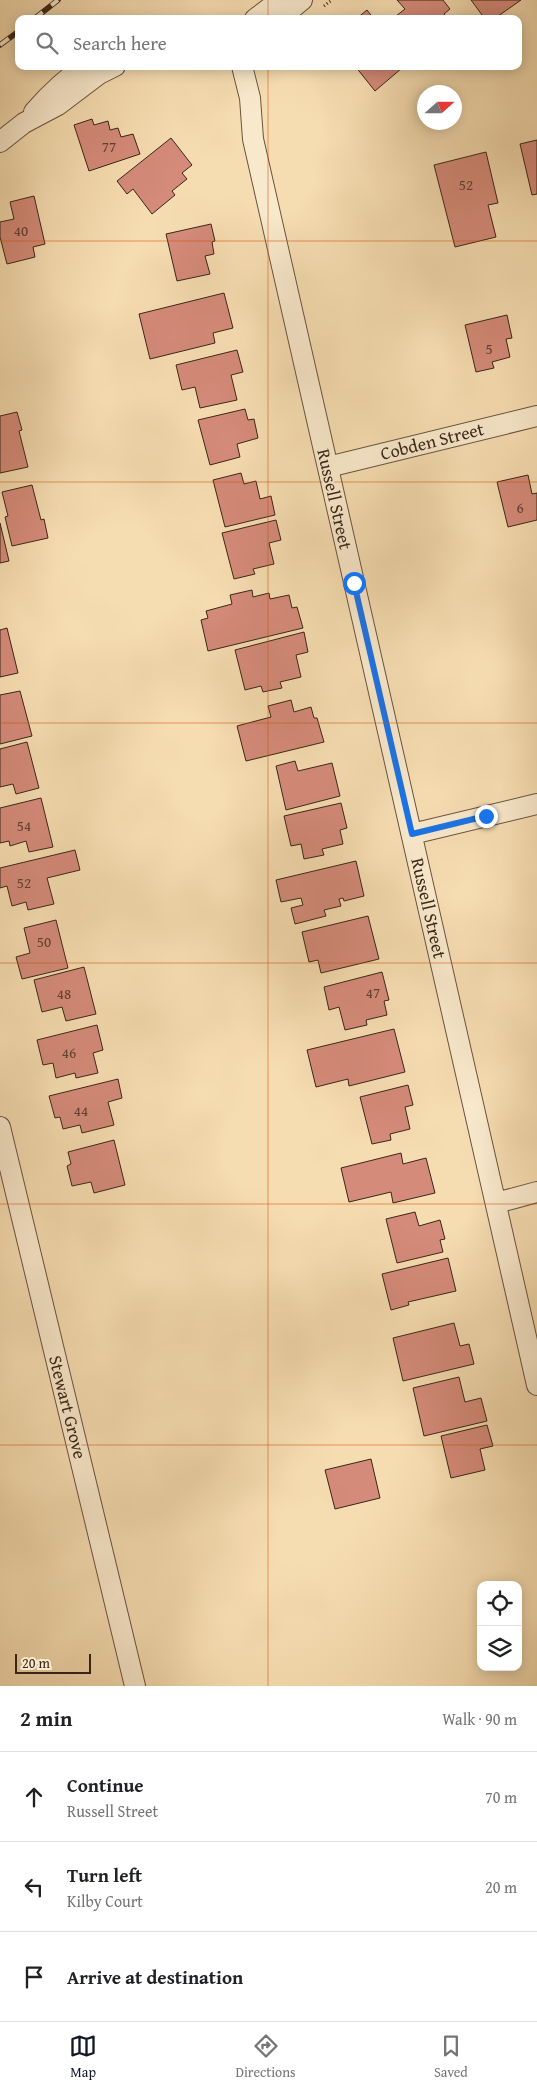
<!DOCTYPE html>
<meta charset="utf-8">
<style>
:root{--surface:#fff;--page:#f6f6f6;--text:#202124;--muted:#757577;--line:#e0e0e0;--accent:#111827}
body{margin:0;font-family:"Gentium Book Plus",serif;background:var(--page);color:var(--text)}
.controls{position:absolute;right:15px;bottom:15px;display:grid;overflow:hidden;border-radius:10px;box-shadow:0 2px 12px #0003}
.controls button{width:45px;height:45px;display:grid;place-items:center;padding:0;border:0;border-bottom:1px solid var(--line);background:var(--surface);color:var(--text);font:25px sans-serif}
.compass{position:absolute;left:417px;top:85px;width:45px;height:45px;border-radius:50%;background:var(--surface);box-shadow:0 2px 12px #0003;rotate:69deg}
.scale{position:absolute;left:15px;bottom:12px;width:76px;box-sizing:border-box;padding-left:5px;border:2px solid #392617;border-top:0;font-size:14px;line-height:18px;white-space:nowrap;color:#392617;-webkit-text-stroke:4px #f9e9cc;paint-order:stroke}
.stop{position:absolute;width:15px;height:15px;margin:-11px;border:4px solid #1a73e8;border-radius:50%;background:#fff}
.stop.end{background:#1a73e8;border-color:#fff;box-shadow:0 1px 5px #0008}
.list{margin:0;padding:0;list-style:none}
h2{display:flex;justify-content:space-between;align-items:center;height:65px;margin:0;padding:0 20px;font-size:21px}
h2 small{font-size:16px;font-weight:400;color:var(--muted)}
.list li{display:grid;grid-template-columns:32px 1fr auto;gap:15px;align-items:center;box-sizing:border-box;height:90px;padding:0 20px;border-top:1px solid var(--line)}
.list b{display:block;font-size:19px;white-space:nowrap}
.list p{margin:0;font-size:16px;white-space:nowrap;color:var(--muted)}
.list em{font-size:16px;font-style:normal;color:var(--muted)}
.icon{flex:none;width:28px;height:28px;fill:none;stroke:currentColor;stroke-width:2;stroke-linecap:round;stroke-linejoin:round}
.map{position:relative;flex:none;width:537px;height:1686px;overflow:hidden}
.search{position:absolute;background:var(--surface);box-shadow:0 2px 12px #0003;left:15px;right:15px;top:15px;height:55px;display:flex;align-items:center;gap:12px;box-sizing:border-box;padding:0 18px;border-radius:10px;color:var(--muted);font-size:19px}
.sheet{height:335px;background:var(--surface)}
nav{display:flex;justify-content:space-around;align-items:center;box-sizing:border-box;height:70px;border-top:1px solid var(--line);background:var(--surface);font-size:14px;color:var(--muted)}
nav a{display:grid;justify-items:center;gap:2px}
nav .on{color:var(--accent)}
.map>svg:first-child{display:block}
.building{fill:#d58b7a;stroke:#392617}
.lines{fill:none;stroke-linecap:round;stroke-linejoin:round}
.minor-casing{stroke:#68543e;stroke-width:22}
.path{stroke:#392617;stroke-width:3;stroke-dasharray:1 2.5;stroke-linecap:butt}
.minor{stroke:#f9e9cc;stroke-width:20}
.rail-casing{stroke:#392617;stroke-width:5.5}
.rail{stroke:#f9e9cc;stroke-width:4;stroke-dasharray:11;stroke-linecap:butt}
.route{stroke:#1a73e8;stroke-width:6}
.grid{fill:none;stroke:#d6540d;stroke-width:1;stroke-opacity:0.55}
.labels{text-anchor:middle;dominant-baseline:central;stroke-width:4;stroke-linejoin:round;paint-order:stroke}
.number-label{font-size:15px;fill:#603f30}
.street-label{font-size:18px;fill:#392617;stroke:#f9e9cc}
</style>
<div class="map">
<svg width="537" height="1686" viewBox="0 0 537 1686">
<rect width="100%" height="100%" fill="#f6ddb1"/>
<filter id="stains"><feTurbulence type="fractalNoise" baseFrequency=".004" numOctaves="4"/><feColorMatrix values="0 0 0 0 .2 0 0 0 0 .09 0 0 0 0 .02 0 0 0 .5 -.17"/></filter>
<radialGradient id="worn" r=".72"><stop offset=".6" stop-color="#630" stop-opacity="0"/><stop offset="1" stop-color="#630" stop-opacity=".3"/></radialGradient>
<path class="building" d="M 397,0 L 443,0 L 450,9 L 444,14 L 447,19 L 398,19 L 396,16 L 405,9 Z
M 471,0 L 521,0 L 494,19 L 485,19 Z
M 367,10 L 374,19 L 356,19 Z
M 355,66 L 400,66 L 402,68 L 375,91 Z
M 92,119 L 94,125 L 108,121 L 110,130 L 118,128 L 121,137 L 133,134 L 140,154 L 89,171 L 74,125 Z
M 171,138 L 192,165 L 182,173 L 187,179 L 172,191 L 175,195 L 152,214 L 133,189 L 127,194 L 117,181 Z
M 537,140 L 537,194 L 532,195 L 520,144 Z
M 486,152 L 498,203 L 488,205 L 496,237 L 455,247 L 434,165 Z
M 34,196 L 45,244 L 33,247 L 35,257 L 7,264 L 0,237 L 0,222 L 14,219 L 10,202 Z
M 211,224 L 215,241 L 212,242 L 214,254 L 205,256 L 210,274 L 177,281 L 166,234 Z
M 224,293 L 233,328 L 213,333 L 215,343 L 150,359 L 139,314 Z
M 507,315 L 512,338 L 506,339 L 510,357 L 492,362 L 494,368 L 476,372 L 465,325 Z
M 237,350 L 243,372 L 231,375 L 237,400 L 200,408 L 195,387 L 182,390 L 176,365 Z
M 245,409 L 248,420 L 254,419 L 258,438 L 237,444 L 240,457 L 210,465 L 198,420 Z
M 17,412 L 22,430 L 19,431 L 28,467 L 0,473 L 0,416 Z
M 241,473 L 244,484 L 256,481 L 260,499 L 271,496 L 275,515 L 225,527 L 213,480 Z
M 528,475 L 532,494 L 537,493 L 537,520 L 508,527 L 497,482 Z
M 32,485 L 41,520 L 44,519 L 48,538 L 12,546 L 5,517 L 8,516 L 2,492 Z
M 276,520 L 281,540 L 269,543 L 274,564 L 253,569 L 255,574 L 234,579 L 222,533 Z
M 0,523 L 9,561 L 0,563 Z
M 252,590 L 253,597 L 269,593 L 270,599 L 289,595 L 292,608 L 297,607 L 303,628 L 208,651 L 201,620 L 208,618 L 206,611 L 232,604 L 230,595 Z
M 7,628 L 18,673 L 0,677 L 0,630 Z
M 304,632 L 308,652 L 296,655 L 301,677 L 280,682 L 282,688 L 263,692 L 261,686 L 245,690 L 235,650 Z
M 20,691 L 32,736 L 0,744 L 0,695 Z
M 291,700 L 294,712 L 311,707 L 314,718 L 317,718 L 324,742 L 246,761 L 237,726 L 271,717 L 268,706 Z
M 27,742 L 39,788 L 16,794 L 13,784 L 0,787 L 0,749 Z
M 295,761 L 298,771 L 332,763 L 340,796 L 286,810 L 276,766 Z
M 41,798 L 53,847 L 29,852 L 26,841 L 10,846 L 9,841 L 0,843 L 0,808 Z
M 341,803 L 347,828 L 340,830 L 343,844 L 322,849 L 324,855 L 304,859 L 301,844 L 291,846 L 284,816 Z
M 75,850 L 80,870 L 47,878 L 54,904 L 28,910 L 26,902 L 12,906 L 7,886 L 0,888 L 0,868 Z
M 356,861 L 364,896 L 344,901 L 343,898 L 339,899 L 341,906 L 324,910 L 326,916 L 295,924 L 291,908 L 303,905 L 301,898 L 281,902 L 276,880 Z
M 368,916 L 379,959 L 321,973 L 318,960 L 309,962 L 302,932 Z
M 56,920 L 68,968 L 22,979 L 16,957 L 30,953 L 24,928 Z
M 84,967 L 96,1014 L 66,1021 L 62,1007 L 42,1012 L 34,980 Z
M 382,972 L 389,1000 L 384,1001 L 387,1015 L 366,1020 L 367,1025 L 345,1030 L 339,1007 L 329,1010 L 324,987 Z
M 97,1025 L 103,1050 L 93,1053 L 98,1073 L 76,1078 L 75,1073 L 56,1078 L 53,1063 L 43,1065 L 37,1040 Z
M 394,1029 L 405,1072 L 349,1086 L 348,1079 L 316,1087 L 307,1050 Z
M 118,1079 L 122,1098 L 108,1102 L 114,1125 L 82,1133 L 80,1125 L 63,1129 L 60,1117 L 55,1118 L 49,1096 Z
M 408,1085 L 413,1105 L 405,1107 L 410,1129 L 390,1134 L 391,1140 L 372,1144 L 360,1097 Z
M 114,1140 L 125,1185 L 94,1193 L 91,1182 L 72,1186 L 67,1166 L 71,1164 L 68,1152 Z
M 401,1153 L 403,1164 L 426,1158 L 435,1193 L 393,1203 L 391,1192 L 349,1202 L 341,1168 Z
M 415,1212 L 419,1226 L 440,1220 L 445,1239 L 440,1240 L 443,1252 L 397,1263 L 386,1219 Z
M 448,1258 L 456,1291 L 408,1302 L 409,1305 L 391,1310 L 382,1274 Z
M 454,1323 L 460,1346 L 469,1344 L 474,1364 L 403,1381 L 393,1338 Z
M 459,1377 L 465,1402 L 481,1398 L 487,1421 L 424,1436 L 413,1388 Z
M 487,1425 L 493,1446 L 480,1449 L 485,1470 L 451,1478 L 441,1436 Z
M 371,1459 L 380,1498 L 335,1509 L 325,1470 Z"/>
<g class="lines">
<g class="minor-casing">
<path id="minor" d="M 255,19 L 280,0
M 279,19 L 302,0
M 242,66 L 250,98 L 253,139 L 537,1385
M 34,112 C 49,95 65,79 85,66
M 0,142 L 24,123 L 58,105 L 99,74 L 115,66
M 328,467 L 537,416
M 412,834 L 537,804
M 0,1127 L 135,1686
M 496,1203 L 537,1192"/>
</g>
<path class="path" d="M 324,6 L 332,0"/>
<use href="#minor" class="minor"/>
<g class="rail-casing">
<path id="rail" d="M 34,19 L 58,0
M 0,45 L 19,31"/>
</g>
<use href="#rail" class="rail"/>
</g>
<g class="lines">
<path class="route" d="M 354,583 L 412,834 L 486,816"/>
</g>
<path class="grid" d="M 268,0 L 268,19M 268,66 L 268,1686M 0,241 L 537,241M 0,482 L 537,482M 0,723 L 537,723M 0,963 L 537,963M 0,1204 L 537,1204M 0,1445 L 537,1445"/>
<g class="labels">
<g class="number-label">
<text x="109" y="146">77</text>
<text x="466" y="184">52</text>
<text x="21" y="230">40</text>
<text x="489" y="348">5</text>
<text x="520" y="507">6</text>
<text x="24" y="825">54</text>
<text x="24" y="882">52</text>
<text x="44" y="941">50</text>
<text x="373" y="992">47</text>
<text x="64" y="993">48</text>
<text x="69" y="1052">46</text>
<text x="81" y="1110">44</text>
</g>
<g class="street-label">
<text transform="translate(432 441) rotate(-14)">Cobden Street</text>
<text transform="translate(335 499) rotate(77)">Russell Street</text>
<text transform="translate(429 908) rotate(77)">Russell Street</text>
<text transform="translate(68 1407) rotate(76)">Stewart Grove</text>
</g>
</g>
<rect width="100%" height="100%" filter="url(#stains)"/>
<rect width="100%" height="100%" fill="url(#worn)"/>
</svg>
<div class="controls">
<button><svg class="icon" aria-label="locate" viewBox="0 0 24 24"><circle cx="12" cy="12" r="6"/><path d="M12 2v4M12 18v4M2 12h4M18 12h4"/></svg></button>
<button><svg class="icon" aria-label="layers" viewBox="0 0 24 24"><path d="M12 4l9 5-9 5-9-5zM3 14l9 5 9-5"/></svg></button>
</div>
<svg class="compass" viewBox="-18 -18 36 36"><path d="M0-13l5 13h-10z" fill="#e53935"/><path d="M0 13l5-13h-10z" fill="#757577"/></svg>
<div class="scale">20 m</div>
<div class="stop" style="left:354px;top:583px"></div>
<div class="stop end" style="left:486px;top:816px"></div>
<div class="search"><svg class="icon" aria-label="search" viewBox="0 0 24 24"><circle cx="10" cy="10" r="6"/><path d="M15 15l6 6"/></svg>Search here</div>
</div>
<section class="sheet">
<h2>2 min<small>Walk · 90 m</small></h2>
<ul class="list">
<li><svg class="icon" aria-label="ahead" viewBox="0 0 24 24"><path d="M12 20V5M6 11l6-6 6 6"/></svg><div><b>Continue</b><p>Russell Street</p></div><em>70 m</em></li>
<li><svg class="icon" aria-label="left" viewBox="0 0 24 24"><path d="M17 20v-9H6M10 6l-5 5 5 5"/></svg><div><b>Turn left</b><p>Kilby Court</p></div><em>20 m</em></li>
<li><svg class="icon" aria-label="arrive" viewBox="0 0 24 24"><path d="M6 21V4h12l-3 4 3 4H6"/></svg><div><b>Arrive at destination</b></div></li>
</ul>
</section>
<nav>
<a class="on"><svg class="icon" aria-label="map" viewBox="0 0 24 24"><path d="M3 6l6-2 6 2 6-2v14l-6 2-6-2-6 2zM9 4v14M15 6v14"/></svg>Map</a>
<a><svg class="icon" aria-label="directions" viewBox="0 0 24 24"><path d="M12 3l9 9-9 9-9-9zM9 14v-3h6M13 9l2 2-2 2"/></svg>Directions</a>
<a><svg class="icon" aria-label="saved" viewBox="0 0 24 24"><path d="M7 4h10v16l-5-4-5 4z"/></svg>Saved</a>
</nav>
